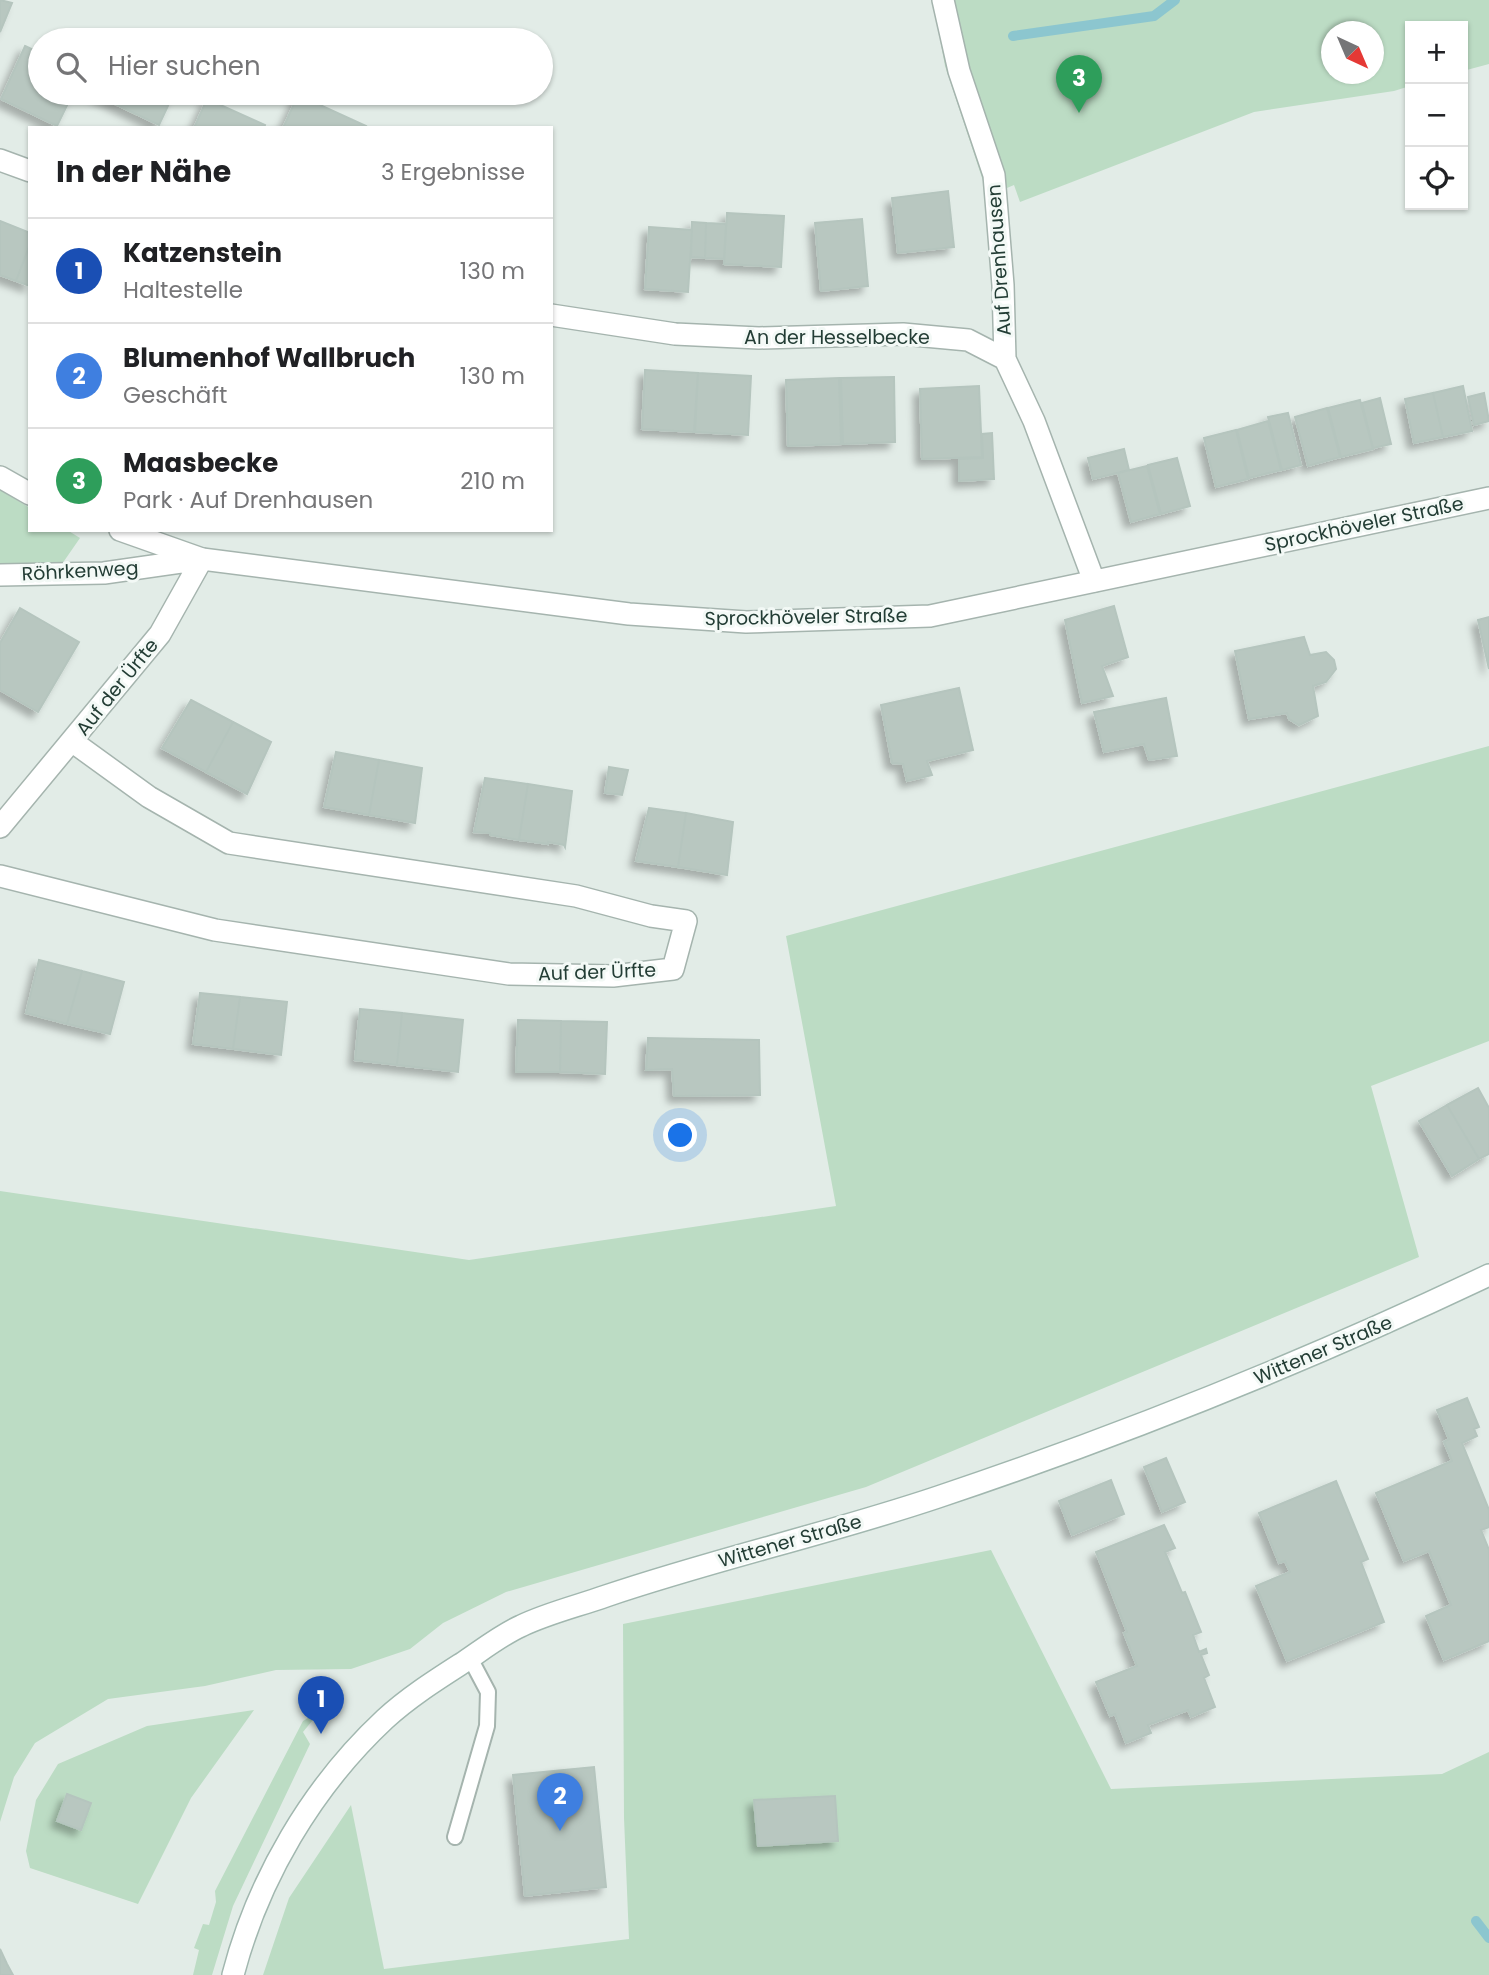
<!DOCTYPE html>
<html lang="de">
<meta charset="utf-8">
<style>
:root{--surface:#fff;--page:#f6f6f6;--text:#202124;--muted:#757577;--line:#e0e0e0;--accent:#111827}
body{margin:0;font-family:Poppins,sans-serif;background:var(--page);color:var(--text)}
.controls{position:absolute;right:21px;top:21px;display:grid;overflow:hidden;border-radius:0px;box-shadow:0 2px 5px #0004}
.controls button{width:63px;height:63px;display:grid;place-items:center;padding:0;border:0;border-bottom:2px solid var(--line);background:var(--surface);color:var(--text);font:35px sans-serif}
.compass{position:absolute;left:1321px;top:21px;width:63px;height:63px;border-radius:50%;background:var(--surface);box-shadow:0 2px 5px #0004;rotate:136deg}
.you{position:absolute;left:681px;top:1136px;width:24px;height:24px;margin:-18px;border:5px solid #fff;border-radius:50%;background:#1a73e8;box-shadow:0 0 0 10px #1a73e833}
.badge{display:grid;place-items:center;width:46px;height:46px;border-radius:50%;background:var(--accent);color:#fff;font-size:23px;font-weight:700}
.pin{position:absolute;translate:-50% -58px;filter:drop-shadow(0 2px 4px #0008)}
.pin::after{content:'';position:absolute;top:37px;width:24px;height:21px;background:inherit;clip-path:polygon(0 0,100% 0,50% 100%)}
.list{margin:0;padding:0;list-style:none}
h2{display:flex;justify-content:space-between;align-items:center;height:91px;margin:0;padding:0 28px;font-size:30px}
h2 small{font-size:23px;font-weight:400;color:var(--muted)}
.list li{display:grid;grid-template-columns:46px 1fr auto;gap:21px;align-items:center;box-sizing:border-box;height:105px;padding:0 28px;border-top:2px solid var(--line)}
.list b{display:block;font-size:26px;white-space:nowrap}
.list p{margin:0;font-size:23px;white-space:nowrap;color:var(--muted)}
.list em{font-size:23px;font-style:normal;color:var(--muted)}
.icon{flex:none;width:38px;height:38px;fill:none;stroke:currentColor;stroke-width:2;stroke-linecap:round;stroke-linejoin:round}
.map{position:relative;flex:none;width:1489px;height:1975px;overflow:hidden}
.search{position:absolute;background:var(--surface);box-shadow:0 2px 5px #0004;left:28px;top:28px;width:525px;height:77px;display:flex;align-items:center;gap:18px;box-sizing:border-box;padding:0 24px;border-radius:38px;color:var(--muted);font-size:26px}
.panel{position:absolute;background:var(--surface);box-shadow:0 2px 5px #0004;left:28px;top:126px;width:525px;height:406px;border-radius:0px}
.map>svg:first-child{display:block}
.green{fill:#bcdcc4;fill-rule:evenodd}
.lines{fill:none;stroke-linecap:round;stroke-linejoin:round}
.stream{stroke:#8cc6cf;stroke-width:10}
.building{fill:#b8c7c0;stroke:#b5c5be;stroke-width:2;filter:url(#shadow)}
.service-casing{stroke:#a5b4ae;stroke-width:18}
.minor-casing{stroke:#a5b4ae;stroke-width:24}
.tertiary-casing{stroke:#a5b4ae;stroke-width:24}
.secondary-casing{stroke:#a1b7af;stroke-width:24}
.service{stroke:#fff;stroke-width:14}
.minor{stroke:#fff;stroke-width:21}
.tertiary{stroke:#fff;stroke-width:21}
.secondary{stroke:#fff;stroke-width:21}
.labels{text-anchor:middle;dominant-baseline:central;stroke-width:6;stroke-linejoin:round;paint-order:stroke}
.street-label{font-size:19px;fill:#233d35;stroke:#f3f9f6}
</style>
<div class="map">
<svg width="1489" height="1975" viewBox="0 0 1489 1975">
<defs>
<filter id="shadow"><feDropShadow dx="-6" dy="6" stdDeviation="3.5" flood-color="#0004"/></filter>
</defs>
<rect width="100%" height="100%" fill="#e2ece7"/>
<path class="green" d="M 933,0 L 1489,0 L 1489,64 L 1463,71 L 1463,26 L 1410,26 L 1410,86 L 1394,91 L 1254,112 L 1020,202 L 1014,185 L 988,196 L 945,66 ZM 1332,32 L 1374,32 L 1374,74 L 1332,74 Z
M 0,490 L 30,508 L 30,530 L 67,530 L 80,538 L 62,564 L 0,564 Z
M 1489,746 L 1489,1041 L 1371,1086 L 1419,1257 L 866,1487 L 506,1592 L 443,1623 L 410,1649 L 351,1669 L 276,1670 L 205,1686 L 108,1699 L 35,1743 L 14,1777 L 0,1822 L 0,1191 L 469,1260 L 836,1206 L 786,936 Z
M 991,1550 L 1111,1789 L 1442,1774 L 1489,1752 L 1489,1975 L 263,1975 L 289,1898 L 351,1805 L 384,1969 L 629,1939 L 624,1818 L 623,1624 Z
M 254,1710 L 191,1798 L 138,1904 L 30,1868 L 26,1851 L 36,1800 L 58,1764 L 147,1726 Z
M 321,1710 L 303,1732 L 310,1744 L 233,1906 L 212,1975 L 193,1975 L 199,1950 L 194,1948 L 203,1924 L 209,1925 L 216,1902 L 215,1891 L 303,1721 Z"/>
<g class="lines">
<path class="stream" d="M 1013,36 L 1154,16 L 1175,0
M 1476,1921 L 1489,1938"/>
</g>
<path class="building" d="M 0,0 L 12,3 L 0,32 Z
M 25,46 L 40,53 L 40,93 L 73,93 L 57,126 L 1,99 Z
M 97,93 L 174,93 L 159,125 L 96,95 Z
M 298,95 L 366,126 L 365,128 L 283,128 Z
M 207,99 L 265,125 L 264,128 L 194,128 Z
M 948,191 L 954,247 L 898,253 L 892,198 Z
M 727,213 L 784,216 L 781,267 L 724,264 Z
M 862,219 L 868,286 L 821,291 L 815,223 Z
M 0,221 L 30,233 L 30,244 L 16,281 L 0,275 Z
M 692,222 L 706,223 L 705,258 L 691,257 Z
M 706,223 L 726,224 L 724,259 L 705,258 Z
M 649,227 L 692,230 L 688,292 L 645,289 Z
M 30,244 L 30,286 L 16,281 Z
M 645,370 L 698,373 L 694,432 L 642,429 Z
M 698,373 L 751,376 L 748,435 L 695,432 Z
M 894,377 L 895,442 L 843,444 L 841,378 Z
M 839,378 L 841,444 L 788,446 L 786,380 Z
M 979,386 L 982,457 L 922,459 L 920,389 Z
M 1463,386 L 1472,431 L 1443,437 L 1433,393 Z
M 1433,393 L 1443,437 L 1414,443 L 1405,399 Z
M 1484,393 L 1489,421 L 1474,425 L 1468,397 Z
M 1380,398 L 1391,444 L 1373,448 L 1362,403 Z
M 1360,400 L 1373,449 L 1341,457 L 1328,408 Z
M 1327,408 L 1340,457 L 1308,466 L 1295,417 Z
M 1288,413 L 1301,465 L 1282,470 L 1268,417 Z
M 1268,421 L 1281,470 L 1249,478 L 1237,430 Z
M 1236,430 L 1248,479 L 1216,487 L 1204,438 Z
M 992,433 L 994,479 L 959,481 L 959,459 L 983,458 L 982,434 Z
M 1124,449 L 1129,470 L 1093,479 L 1088,458 Z
M 1177,458 L 1190,506 L 1161,514 L 1148,465 Z
M 1147,466 L 1160,514 L 1131,522 L 1118,473 Z
M 1114,606 L 1128,657 L 1102,666 L 1113,696 L 1082,703 L 1065,620 Z
M 20,608 L 79,642 L 38,712 L 0,690 L 0,643 Z
M 1489,617 L 1489,669 L 1478,620 Z
M 1304,637 L 1310,655 L 1326,652 L 1334,660 L 1336,669 L 1326,682 L 1313,686 L 1318,716 L 1299,725 L 1289,719 L 1287,713 L 1249,719 L 1235,651 Z
M 959,688 L 973,750 L 927,761 L 932,775 L 907,781 L 903,764 L 892,763 L 881,705 Z
M 1166,698 L 1177,756 L 1149,760 L 1144,744 L 1104,752 L 1094,712 Z
M 191,700 L 233,722 L 206,772 L 162,748 Z
M 233,722 L 271,742 L 247,794 L 206,772 Z
M 336,752 L 379,760 L 369,815 L 324,807 Z
M 379,760 L 422,768 L 415,823 L 369,815 Z
M 609,767 L 628,770 L 622,795 L 605,793 Z
M 485,778 L 528,784 L 519,840 L 490,835 L 490,833 L 474,832 Z
M 528,784 L 572,791 L 565,847 L 564,845 L 548,842 L 548,844 L 519,840 Z
M 649,808 L 686,813 L 678,867 L 636,861 Z
M 686,813 L 733,822 L 727,875 L 678,867 Z
M 39,960 L 82,971 L 67,1024 L 26,1013 Z
M 82,971 L 124,982 L 110,1034 L 67,1024 Z
M 200,993 L 240,997 L 233,1049 L 193,1044 Z
M 240,997 L 287,1002 L 281,1055 L 233,1049 Z
M 360,1009 L 402,1013 L 397,1065 L 355,1060 Z
M 402,1013 L 463,1020 L 458,1072 L 397,1065 Z
M 518,1020 L 561,1021 L 560,1072 L 516,1072 Z
M 561,1021 L 607,1022 L 605,1074 L 560,1072 Z
M 648,1038 L 759,1040 L 760,1095 L 674,1096 L 672,1069 L 646,1070 Z
M 1478,1088 L 1489,1108 L 1489,1154 L 1479,1159 L 1447,1105 Z
M 1447,1105 L 1479,1159 L 1452,1176 L 1419,1121 Z
M 1467,1398 L 1479,1427 L 1474,1429 L 1477,1436 L 1462,1443 L 1489,1510 L 1489,1527 L 1481,1530 L 1489,1550 L 1489,1641 L 1444,1660 L 1426,1616 L 1451,1605 L 1429,1551 L 1404,1561 L 1376,1493 L 1452,1461 L 1444,1442 L 1449,1439 L 1437,1410 Z
M 1166,1458 L 1185,1502 L 1162,1512 L 1144,1467 Z
M 1111,1480 L 1124,1514 L 1072,1535 L 1059,1501 Z
M 1336,1481 L 1368,1559 L 1361,1562 L 1384,1622 L 1287,1661 L 1256,1586 L 1290,1572 L 1285,1561 L 1279,1563 L 1259,1513 Z
M 1164,1525 L 1175,1548 L 1165,1552 L 1182,1593 L 1185,1592 L 1201,1632 L 1193,1635 L 1199,1652 L 1206,1649 L 1207,1653 L 1201,1655 L 1209,1675 L 1204,1678 L 1215,1707 L 1191,1717 L 1188,1710 L 1148,1725 L 1151,1733 L 1126,1743 L 1115,1714 L 1110,1716 L 1096,1682 L 1137,1666 L 1124,1633 L 1127,1632 L 1096,1552 Z
M 594,1767 L 606,1887 L 525,1896 L 513,1775 Z
M 67,1794 L 91,1803 L 81,1830 L 57,1821 Z
M 835,1796 L 838,1841 L 758,1846 L 754,1800 Z
M 0,1949 L 7,1964 L 13,1975 L 0,1975 Z"/>
<g class="lines">
<g class="service-casing">
<path id="service" d="M 455,1837 L 487,1726 L 488,1692 L 470,1658"/>
</g>
<g class="minor-casing">
<path id="minor" d="M 943,0 L 959,71 L 994,175 L 1003,285 L 1005,359
M 0,160 L 30,171
M 551,315 L 675,334 L 759,338 L 903,334 L 968,340 L 1005,359 L 1034,421 L 1094,581
M 0,575 L 104,573 L 202,559
M 0,827 L 160,634 L 202,559
M 0,876 L 215,930 L 509,974 L 613,976 L 673,969 L 686,921 L 651,916 L 576,896 L 229,843 L 149,797 L 73,742"/>
</g>
<g class="tertiary-casing">
<path id="tertiary" d="M 0,477 L 30,494
M 120,530 L 202,559 L 629,614 L 746,622 L 930,616 L 1489,498"/>
</g>
<g class="secondary-casing">
<path id="secondary" d="M 233,1975 C 258,1879 312,1787 385,1719 C 409,1697 436,1680 464,1662 C 482,1650 501,1635 521,1626 C 548,1613 578,1606 606,1596 C 715,1559 828,1534 938,1497 C 1126,1434 1310,1360 1489,1275"/>
</g>
<use href="#service" class="service"/>
<use href="#minor" class="minor"/>
<use href="#tertiary" class="tertiary"/>
<use href="#secondary" class="secondary"/>
</g>
<g class="labels">
<g class="street-label">
<text transform="translate(999 260) rotate(-94)">Auf Drenhausen</text>
<text x="837" y="337">An der Hesselbecke</text>
<text transform="translate(1364 524) rotate(-12)">Sprockhöveler Straße</text>
<text transform="translate(80 571) rotate(-3)">Röhrkenweg</text>
<text transform="translate(806 617) rotate(-1)">Sprockhöveler Straße</text>
<text transform="translate(117 687) rotate(-51)">Auf der Ürfte</text>
<text transform="translate(597 972) rotate(-2)">Auf der Ürfte</text>
<text transform="translate(1323 1350) rotate(-23)">Wittener Straße</text>
<text transform="translate(790 1541) rotate(-16)">Wittener Straße</text>
</g>
</g>
</svg>
<div class="controls">
<button>+</button>
<button>−</button>
<button><svg class="icon" aria-label="locate" viewBox="0 0 24 24"><circle cx="12" cy="12" r="6"/><path d="M12 2v4M12 18v4M2 12h4M18 12h4"/></svg></button>
</div>
<svg class="compass" viewBox="-18 -18 36 36"><path d="M0-13l5 13h-10z" fill="#e53935"/><path d="M0 13l5-13h-10z" fill="#757577"/></svg>
<div class="you"></div>
<div class="pin badge" style="left:321px;top:1734px;background:#1a4fb4">1</div>
<div class="pin badge" style="left:560px;top:1831px;background:#3f7fe0">2</div>
<div class="pin badge" style="left:1079px;top:113px;background:#2e9e5b">3</div>
<div class="search"><svg class="icon" aria-label="search" viewBox="0 0 24 24"><circle cx="10" cy="10" r="6"/><path d="M15 15l6 6"/></svg>Hier suchen</div>
<section class="panel">
<h2>In der Nähe<small>3 Ergebnisse</small></h2>
<ul class="list">
<li><span class="badge" style="background:#1a4fb4">1</span><div><b>Katzenstein</b><p>Haltestelle</p></div><em>130 m</em></li>
<li><span class="badge" style="background:#3f7fe0">2</span><div><b>Blumenhof Wallbruch</b><p>Geschäft</p></div><em>130 m</em></li>
<li><span class="badge" style="background:#2e9e5b">3</span><div><b>Maasbecke</b><p>Park · Auf Drenhausen</p></div><em>210 m</em></li>
</ul>
</section>
</div>
